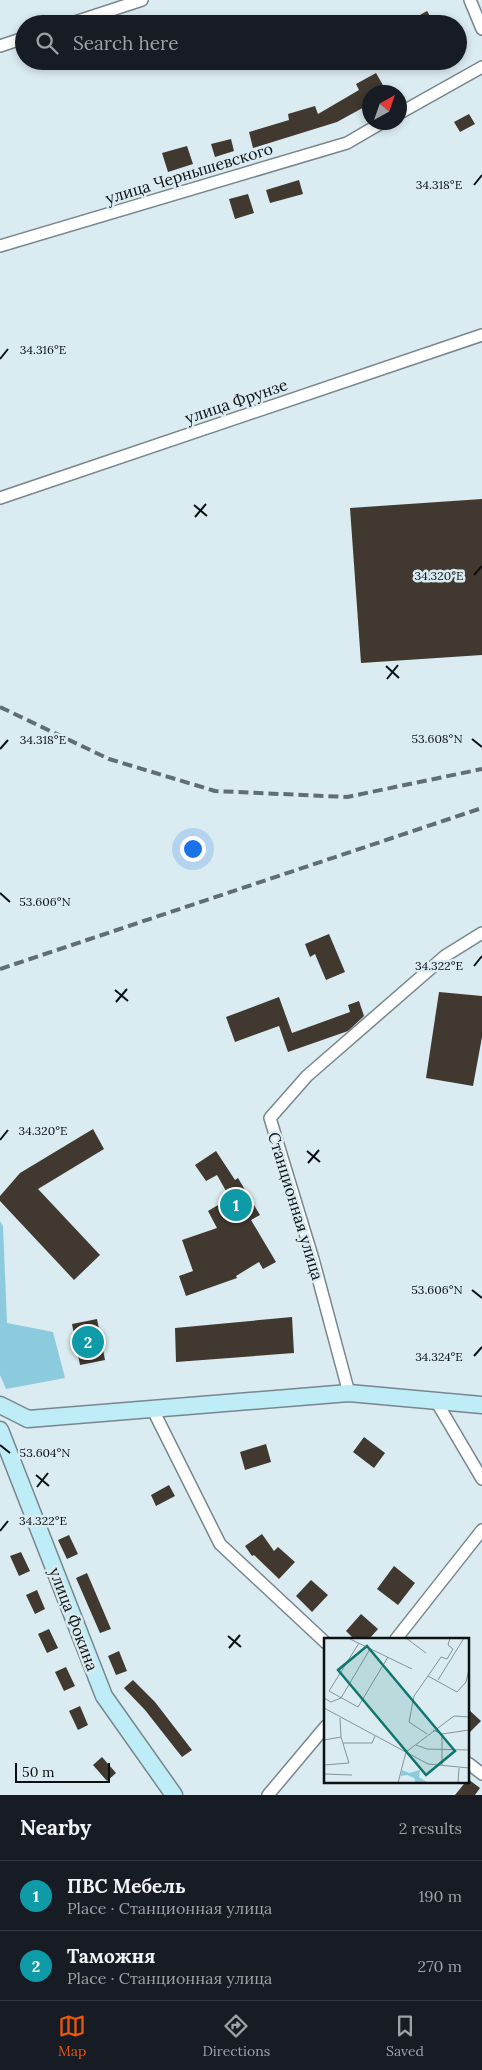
<!DOCTYPE html>
<meta charset="utf-8">
<style>
:root{--surface:#171b24;--page:#242831;--text:#f1f3f6;--muted:#9ea1a6;--line:#363941;--accent:#ea580c}
body{margin:0;font-family:Lora,serif;background:var(--page);color:var(--text)}
.compass{position:absolute;left:362px;top:85px;width:45px;height:45px;border-radius:50%;background:var(--surface);box-shadow:0 2px 8px #0003;rotate:40deg}
.scale{position:absolute;left:15px;bottom:12px;width:95px;box-sizing:border-box;padding-left:5px;border:2px solid #0b1113;border-top:0;font-size:14px;line-height:18px;white-space:nowrap;color:#0b1113;-webkit-text-stroke:4px #daebf1;paint-order:stroke}
.you{position:absolute;left:192px;top:848px;width:18px;height:18px;margin:-12px;border:4px solid #fff;border-radius:50%;background:#1a73e8;box-shadow:0 0 0 8px #1a73e833}
.badge{display:grid;place-items:center;width:32px;height:32px;border-radius:50%;background:var(--accent);color:#fff;font-size:16px;font-weight:700}
.pin{position:absolute;translate:-50% -50%;border:2px solid #fff;box-shadow:0 1px 5px #0006}
.list{margin:0;padding:0;list-style:none}
h2{display:flex;justify-content:space-between;align-items:center;height:65px;margin:0;padding:0 20px;font-size:21px}
h2 small{font-size:16px;font-weight:400;color:var(--muted)}
.list li{display:grid;grid-template-columns:32px 1fr auto;gap:15px;align-items:center;box-sizing:border-box;height:70px;padding:0 20px;border-top:1px solid var(--line)}
.list b{display:block;font-size:19px;white-space:nowrap}
.list p{margin:0;font-size:16px;white-space:nowrap;color:var(--muted)}
.list em{font-size:16px;font-style:normal;color:var(--muted)}
.icon{flex:none;width:28px;height:28px;fill:none;stroke:currentColor;stroke-width:2;stroke-linecap:round;stroke-linejoin:round}
.map{position:relative;flex:none;width:482px;height:1795px;overflow:hidden}
.search{position:absolute;background:var(--surface);box-shadow:0 2px 8px #0003;left:15px;right:15px;top:15px;height:55px;display:flex;align-items:center;gap:12px;box-sizing:border-box;padding:0 18px;border-radius:28px;color:var(--muted);font-size:19px}
.sheet{height:205px;background:var(--surface)}
nav{display:flex;justify-content:space-around;align-items:center;box-sizing:border-box;height:70px;border-top:1px solid var(--line);background:var(--surface);font-size:14px;color:var(--muted)}
nav a{display:grid;justify-items:center;gap:2px}
nav .on{color:var(--accent)}
.map>svg:first-child{display:block}
.green{fill:#8ccbdd}
.building{fill:#413930}
.lines{fill:none;stroke-linecap:round;stroke-linejoin:round}
.street-casing{stroke:#78878c;stroke-width:14}
.secondary-casing{stroke:#78878c;stroke-width:19}
.street{stroke:#fff;stroke-width:11}
.secondary{stroke:#beecf7;stroke-width:16}
.rail{stroke:#626d71;stroke-width:4;stroke-dasharray:10 5;stroke-linecap:butt}
.ticks{fill:none;stroke:#0b1113;stroke-width:2}
.labels{text-anchor:middle;dominant-baseline:central;stroke-width:5;stroke-linejoin:round;paint-order:stroke}
.street-label{font-size:16px;fill:#0b1113;stroke:#daebf1}
.inset-road{fill:none;stroke:#879498;stroke-width:1}
.view{fill:#0f766e;fill-opacity:0.15;stroke:#0f766e;stroke-width:2.5}
.inset-edge{fill:none;stroke:#0b1113;stroke-width:2.5}
.ticks-label{font-size:12px;text-anchor:middle;fill:#0b1113;stroke:#daebf1;stroke-width:5;stroke-linejoin:round;paint-order:stroke}
</style>
<div class="map">
<svg width="482" height="1795" viewBox="0 0 482 1795">
<rect width="100%" height="100%" fill="#daebf1"/>
<path class="green" d="M 0,1221 L 3,1226 L 7,1323 L 53,1332 L 65,1378 L 6,1389 L 0,1375 Z"/>
<path class="building" d="M 427,11 L 435,24 L 404,24 Z
M 376,73 L 387,92 L 370,92 L 370,108 L 368,105 L 337,122 L 253,148 L 249,132 L 289,120 L 288,114 L 315,106 L 318,114 L 359,90 L 356,84 Z
M 469,114 L 475,124 L 460,132 L 454,122 Z
M 231,139 L 234,151 L 215,157 L 211,144 Z
M 187,146 L 193,164 L 168,172 L 162,153 Z
M 299,180 L 303,194 L 270,203 L 266,190 Z
M 248,194 L 254,213 L 235,219 L 229,199 Z
M 482,499 L 482,655 L 361,663 L 350,508 Z
M 329,934 L 345,972 L 326,980 L 315,954 L 310,957 L 305,944 Z
M 439,992 L 482,996 L 482,1037 L 473,1086 L 426,1078 Z
M 279,997 L 292,1033 L 350,1012 L 348,1005 L 359,1001 L 364,1016 L 348,1031 L 288,1052 L 279,1026 L 235,1042 L 226,1017 Z
M 93,1129 L 104,1149 L 38,1189 L 100,1255 L 74,1280 L 0,1201 L 0,1196 L 20,1173 Z
M 216,1151 L 235,1180 L 238,1178 L 260,1215 L 251,1220 L 276,1262 L 263,1269 L 259,1262 L 236,1276 L 237,1278 L 186,1296 L 179,1276 L 193,1271 L 182,1240 L 217,1228 L 208,1211 L 230,1198 L 217,1175 L 206,1181 L 195,1165 Z
M 292,1317 L 294,1353 L 176,1362 L 175,1328 Z
M 97,1319 L 105,1360 L 80,1365 L 72,1324 Z
M 364,1437 L 385,1453 L 374,1468 L 353,1452 Z
M 266,1444 L 271,1462 L 245,1470 L 240,1452 Z
M 169,1485 L 175,1496 L 156,1506 L 151,1495 Z
M 262,1534 L 274,1551 L 278,1547 L 295,1562 L 279,1579 L 254,1555 L 252,1556 L 245,1546 Z
M 69,1535 L 78,1554 L 67,1559 L 58,1540 Z
M 21,1552 L 30,1571 L 19,1576 L 10,1556 Z
M 394,1566 L 415,1583 L 398,1605 L 377,1589 Z
M 87,1573 L 111,1629 L 100,1633 L 76,1578 Z
M 311,1580 L 328,1595 L 312,1612 L 296,1596 Z
M 37,1590 L 45,1609 L 35,1614 L 26,1595 Z
M 361,1614 L 378,1629 L 369,1639 L 354,1639 L 346,1631 Z
M 49,1629 L 58,1648 L 47,1653 L 38,1634 Z
M 119,1651 L 127,1671 L 116,1675 L 108,1656 Z
M 66,1667 L 75,1686 L 64,1691 L 55,1672 Z
M 133,1680 L 155,1702 L 192,1750 L 182,1757 L 145,1710 L 124,1688 Z
M 80,1706 L 88,1725 L 78,1730 L 69,1711 Z
M 468,1709 L 481,1721 L 468,1734 Z
M 102,1757 L 116,1773 L 107,1781 L 93,1765 Z
M 468,1779 L 480,1788 L 475,1795 L 455,1795 Z"/>
<g class="lines">
<g class="street-casing">
<path id="street" d="M 470,0 L 482,29
M 69,24 L 142,0
M 0,46 L 24,38
M 400,113 L 482,67
M 0,246 L 347,143 L 383,122
M 0,498 L 482,335
M 349,1393 L 313,1259 L 270,1118 L 307,1076 L 445,956 L 482,933
M 436,1401 L 482,1479
M 152,1408 L 220,1544 L 326,1643
M 396,1639 L 482,1530
M 468,1763 L 482,1774
M 268,1795 L 326,1726"/>
</g>
<g class="secondary-casing">
<path id="secondary" d="M 0,1405 L 28,1419 L 349,1393 L 482,1405
M 0,1430 L 104,1696 L 174,1795"/>
</g>
<use href="#street" class="street"/>
<use href="#secondary" class="secondary"/>
<path class="rail" d="M 0,707 L 109,759 L 215,791 L 347,797 L 482,769
M 0,969 L 482,808"/>
</g>
<path class="ticks" d="M 474,185 L 482,175M 0,359 L 8,349M 194,505 L 207,516M 195,517 L 206,504M 474,575 L 482,566M 386,666 L 399,678M 387,679 L 398,665M 472,739 L 482,747M 0,749 L 8,740M 0,893 L 10,902M 474,966 L 482,956M 115,990 L 128,1001M 116,1002 L 127,989M 0,1140 L 8,1130M 307,1151 L 320,1162M 308,1163 L 319,1150M 472,1290 L 482,1298M 474,1356 L 482,1347M 0,1445 L 10,1453M 36,1475 L 49,1486M 37,1487 L 48,1473M 0,1531 L 8,1521M 228,1636 L 241,1647M 229,1648 L 240,1635"/>
<g class="labels">
<g class="street-label">
<text transform="translate(189 173) rotate(-17)">улица Чернышевского</text>
<text transform="translate(236 401) rotate(-19)">улица Фрунзе</text>
<text transform="translate(296 1206) rotate(73)">Станционная улица</text>
<text transform="translate(74 1619) rotate(69)">улица Фокина</text>
</g>
</g>
<g transform="translate(324 1638)">
<rect width="145" height="145" fill="#daebf1"/>
<path d="M 78,132 L 85,135 L 96,132 L 95,139 L 104,145 L 92,145 L 90,140 L 83,137 L 77,138 Z" fill="#8ccbdd"/>
<path class="inset-road" d="M 24,0 L 88,31M 82,0 L 102,15M 126,0 L 124,7 L 129,11 L 123,21 L 117,19 L 104,38 L 133,54 L 142,44 L 145,31M 35,5 L 5,53 L 34,69 L 64,19M 114,42 L 140,0M 0,60 L 7,64 L 17,60 L 46,11M 0,70 L 104,126 L 145,130M 109,92 L 118,96 L 145,92M 103,96 L 85,84 L 90,58 L 104,38M 118,96 L 118,127M 0,102 L 17,99M 19,105 L 48,105 L 51,98M 92,107 L 103,111 L 145,112M 0,127 L 25,125 L 17,99 L 16,80M 0,136 L 28,137M 74,145 L 82,114 L 130,78 L 145,79M 134,145 L 135,130"/>
<path class="view" d="M 43,8 L 131,113 L 102,137 L 14,32 Z"/>
<rect width="145" height="145" class="inset-edge"/>
</g>
<g class="ticks-label">
<text x="439" y="189">34.318°E</text>
<text x="43" y="354">34.316°E</text>
<text x="439" y="580">34.320°E</text>
<text x="437" y="743">53.608°N</text>
<text x="43" y="744">34.318°E</text>
<text x="45" y="906">53.606°N</text>
<text x="439" y="970">34.322°E</text>
<text x="43" y="1135">34.320°E</text>
<text x="437" y="1294">53.606°N</text>
<text x="439" y="1361">34.324°E</text>
<text x="45" y="1457">53.604°N</text>
<text x="43" y="1525">34.322°E</text>
</g>
</svg>
<svg class="compass" viewBox="-18 -18 36 36"><path d="M0-13l5 13h-10z" fill="#e53935"/><path d="M0 13l5-13h-10z" fill="#9ea1a6"/></svg>
<div class="scale">50 m</div>
<div class="you"></div>
<div class="pin badge" style="left:236px;top:1205px;background:#0f9aa8">1</div>
<div class="pin badge" style="left:88px;top:1342px;background:#0f9aa8">2</div>
<div class="search"><svg class="icon" aria-label="search" viewBox="0 0 24 24"><circle cx="10" cy="10" r="6"/><path d="M15 15l6 6"/></svg>Search here</div>
</div>
<section class="sheet">
<h2>Nearby<small>2 results</small></h2>
<ul class="list">
<li><span class="badge" style="background:#0f9aa8">1</span><div><b>ПВС Мебель</b><p>Place · Станционная улица</p></div><em>190 m</em></li>
<li><span class="badge" style="background:#0f9aa8">2</span><div><b>Таможня</b><p>Place · Станционная улица</p></div><em>270 m</em></li>
</ul>
</section>
<nav>
<a class="on"><svg class="icon" aria-label="map" viewBox="0 0 24 24"><path d="M3 6l6-2 6 2 6-2v14l-6 2-6-2-6 2zM9 4v14M15 6v14"/></svg>Map</a>
<a><svg class="icon" aria-label="directions" viewBox="0 0 24 24"><path d="M12 3l9 9-9 9-9-9zM9 14v-3h6M13 9l2 2-2 2"/></svg>Directions</a>
<a><svg class="icon" aria-label="saved" viewBox="0 0 24 24"><path d="M7 4h10v16l-5-4-5 4z"/></svg>Saved</a>
</nav>
